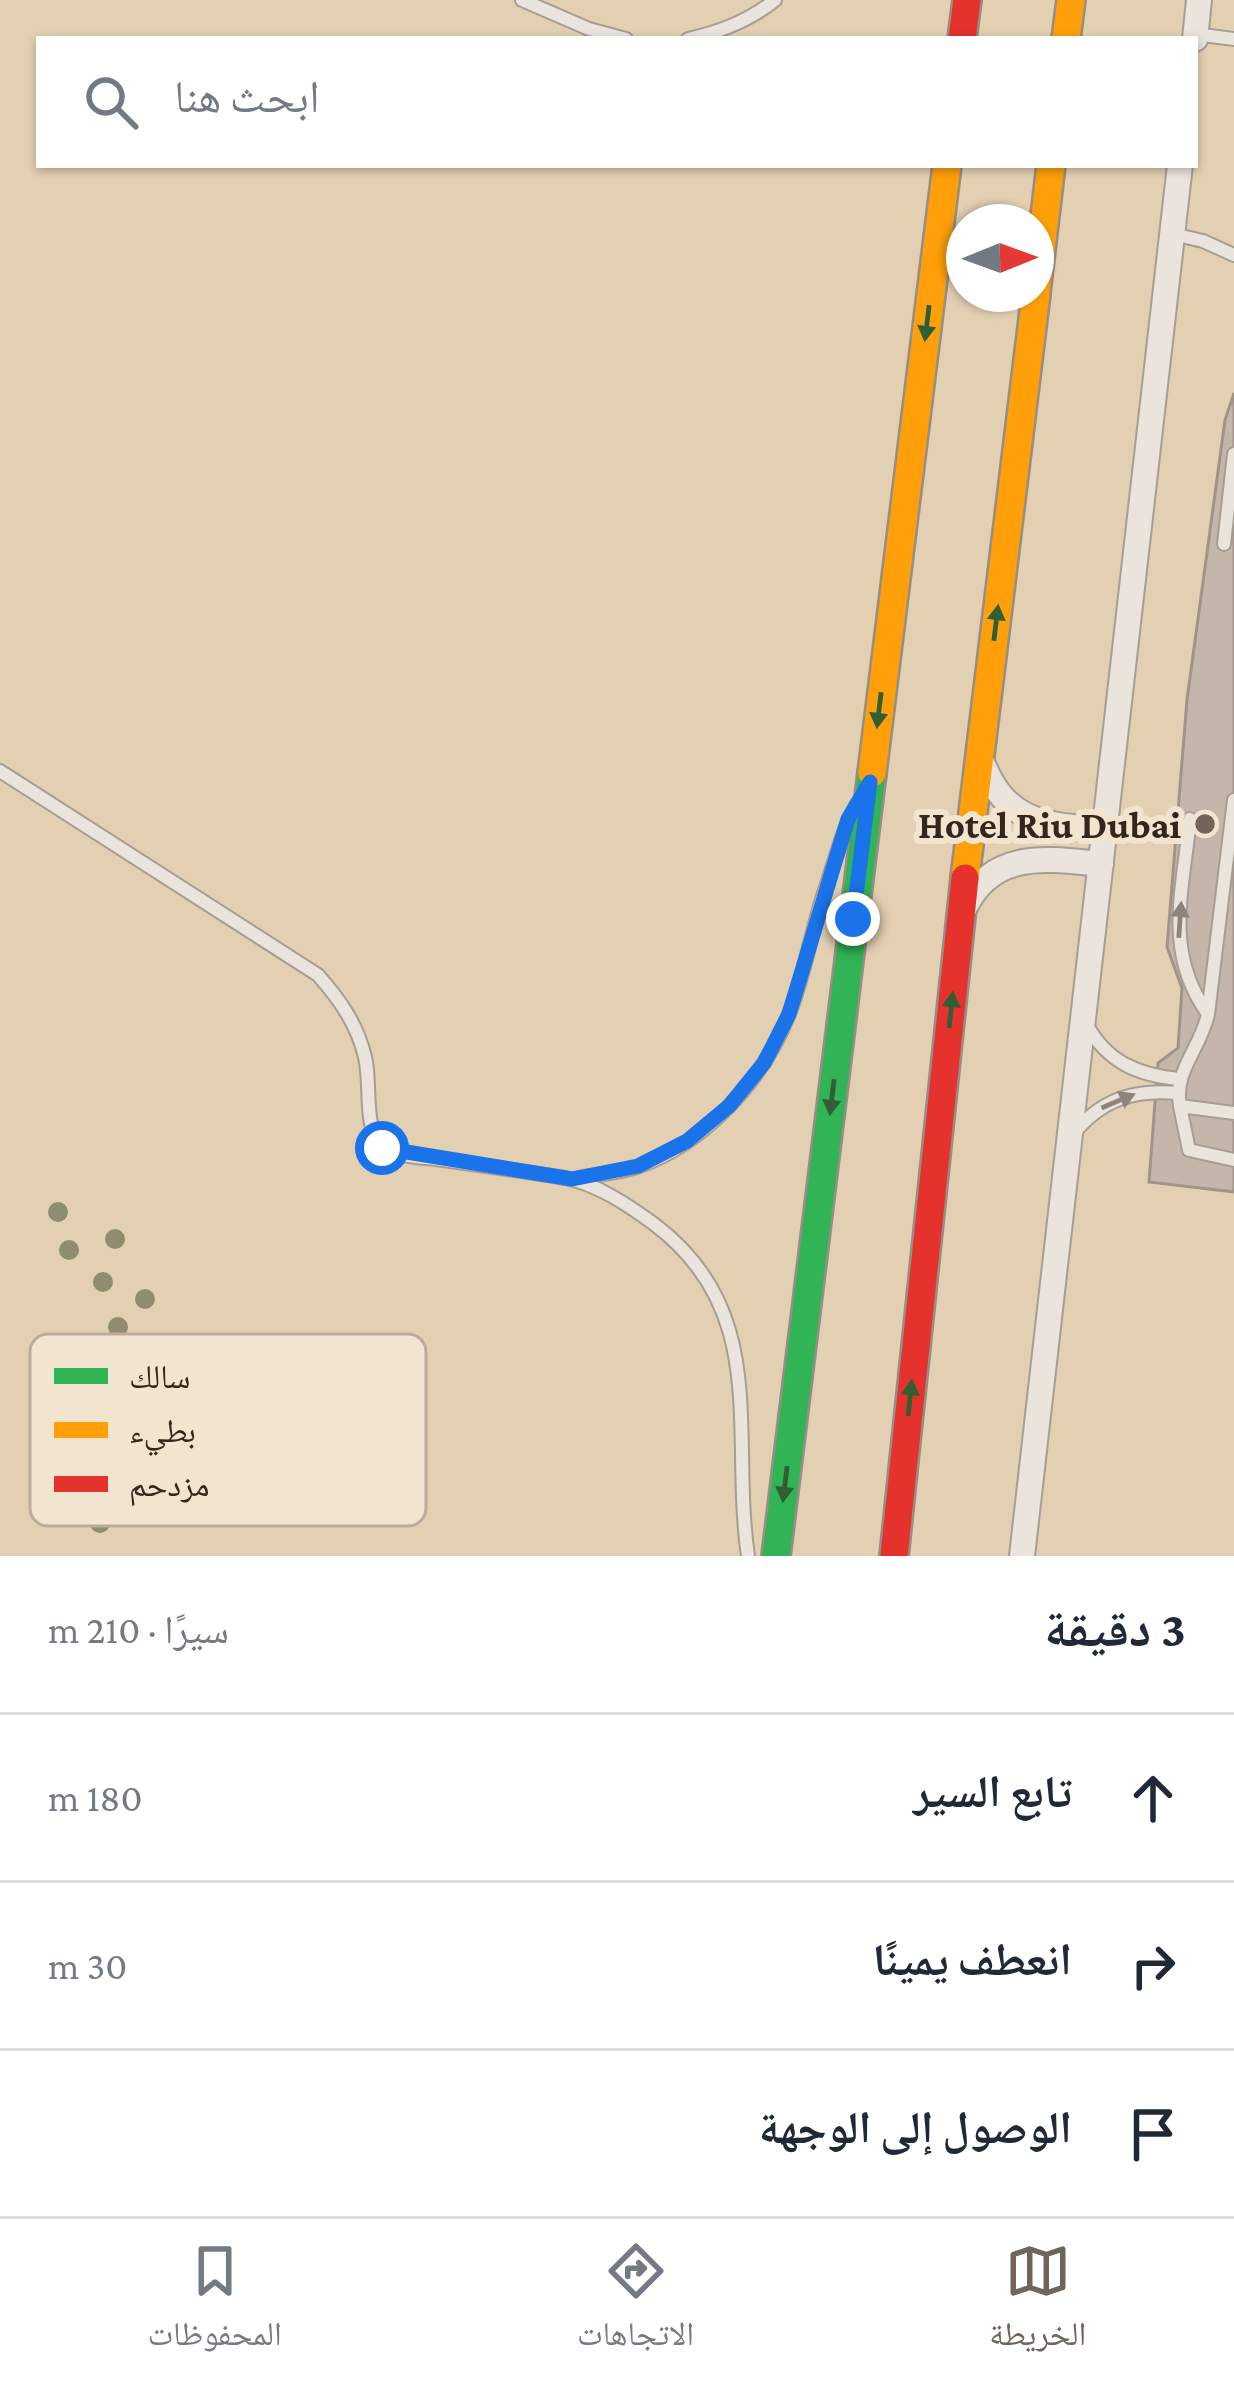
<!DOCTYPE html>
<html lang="ar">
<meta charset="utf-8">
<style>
:root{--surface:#fff;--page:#f6f6f7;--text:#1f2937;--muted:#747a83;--line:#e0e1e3;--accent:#71645a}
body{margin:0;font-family:"Crimson Pro","Noto Naskh Arabic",serif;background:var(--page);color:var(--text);direction:rtl}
.compass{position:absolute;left:946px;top:204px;width:108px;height:108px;border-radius:50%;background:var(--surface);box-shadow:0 3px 9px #0004;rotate:89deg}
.stop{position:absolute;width:36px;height:36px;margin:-27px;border:9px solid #1a73e8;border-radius:50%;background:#fff}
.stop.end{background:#1a73e8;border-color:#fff;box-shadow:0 3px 12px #0008}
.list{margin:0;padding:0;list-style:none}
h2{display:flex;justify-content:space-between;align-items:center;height:156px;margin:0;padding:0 48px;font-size:51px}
h2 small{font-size:39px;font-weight:400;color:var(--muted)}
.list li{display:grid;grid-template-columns:78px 1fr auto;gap:36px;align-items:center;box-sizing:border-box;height:168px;padding:0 48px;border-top:3px solid var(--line)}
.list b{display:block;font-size:45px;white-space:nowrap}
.list em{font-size:39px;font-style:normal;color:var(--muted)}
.icon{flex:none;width:66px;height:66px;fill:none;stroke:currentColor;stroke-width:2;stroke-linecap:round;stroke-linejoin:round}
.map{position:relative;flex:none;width:1234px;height:1556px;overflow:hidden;direction:ltr}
.search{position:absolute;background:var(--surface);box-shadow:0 3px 9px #0004;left:36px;right:36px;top:36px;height:132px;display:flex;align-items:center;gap:30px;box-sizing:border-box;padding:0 42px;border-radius:0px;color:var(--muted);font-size:45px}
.sheet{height:660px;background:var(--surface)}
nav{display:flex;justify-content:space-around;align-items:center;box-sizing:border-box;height:168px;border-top:3px solid var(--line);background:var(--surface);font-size:33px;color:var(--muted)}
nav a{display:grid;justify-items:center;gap:6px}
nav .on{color:var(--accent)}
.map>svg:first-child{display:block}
.sand{fill:#e3d0b3;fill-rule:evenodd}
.building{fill:#c5b6ac;stroke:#a1938a;stroke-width:3}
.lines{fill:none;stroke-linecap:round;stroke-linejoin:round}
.lane-casing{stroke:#a69d94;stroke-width:16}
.street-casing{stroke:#a69d94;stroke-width:28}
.fast-casing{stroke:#968d84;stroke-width:32}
.slow-casing{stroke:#968d84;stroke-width:32}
.jam-casing{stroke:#968d84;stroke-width:32}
.lane{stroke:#eae4dc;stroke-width:12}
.street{stroke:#eae4dc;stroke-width:24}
.fast{stroke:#30b455;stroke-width:27}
.slow{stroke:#ff9f0a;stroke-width:27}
.jam{stroke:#e5322d;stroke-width:27}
.tree{fill:#8e8d70}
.oneway{fill:#325e33}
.oneway2{fill:#8f847c}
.route{stroke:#1a73e8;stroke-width:15}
.poi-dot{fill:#71645a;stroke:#f3e4d0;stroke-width:4.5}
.labels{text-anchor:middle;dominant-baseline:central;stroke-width:12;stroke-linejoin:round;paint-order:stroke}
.poi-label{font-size:39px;font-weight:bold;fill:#34251d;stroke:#f3e4d0;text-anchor:end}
.key{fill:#f3e4d0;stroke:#baab9a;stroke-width:3}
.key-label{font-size:33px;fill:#34251d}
</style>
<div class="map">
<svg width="1234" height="1556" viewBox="0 0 1234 1556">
<rect width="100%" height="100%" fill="#e1d8cb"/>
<path class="sand" d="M 0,0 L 1234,0 L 1234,1556 L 0,1556 ZM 39,39 L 1195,39 L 1195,165 L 39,165 ZM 964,222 L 1036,222 L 1036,294 L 964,294 Z"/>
<path class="building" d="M 1234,393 L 1234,1192 L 1149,1182 L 1158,1063 L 1178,1048 L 1182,988 L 1167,947 L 1187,700 L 1225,420 Z"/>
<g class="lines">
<g class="lane-casing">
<path id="lane" d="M 522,0 L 589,29 L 626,39
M 1195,34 L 1234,39
M 688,39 C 721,32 749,21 775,0
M 1173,234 L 1203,241 L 1234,255
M 1224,544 L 1234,454
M 0,771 L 318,975 C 340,1000 357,1024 365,1057 C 372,1085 362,1126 383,1148 C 398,1157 419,1157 436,1159 C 479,1165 522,1171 565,1178 C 597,1184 628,1205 654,1224 C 771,1312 730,1432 748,1556
M 1190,819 C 1183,890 1163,952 1208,1014
M 1087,1025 C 1107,1062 1138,1075 1178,1079
M 1180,1106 C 1173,1071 1201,1048 1208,1014 L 1234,800
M 1234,1113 L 1180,1106 L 1189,1150 L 1234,1160
M 1074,1133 C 1102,1099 1135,1089 1177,1093
M 573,1179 C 594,1175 617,1173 637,1167 C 705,1144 764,1079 789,1014 C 805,974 811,931 825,890 C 835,861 842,830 857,804"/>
</g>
<g class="street-casing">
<path id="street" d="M 1195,39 L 1199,0
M 980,757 C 1004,823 1043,825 1105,830
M 965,907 C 993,849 1048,859 1101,864
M 1022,1556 L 1180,165"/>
</g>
<g class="fast-casing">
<path id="fast" d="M 776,1556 L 872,773"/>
</g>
<g class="slow-casing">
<path id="slow" d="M 1066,39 L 1071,0
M 1036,292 L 1051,165
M 872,773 L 947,165
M 965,878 L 1036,294"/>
</g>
<g class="jam-casing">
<path id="jam" d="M 962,39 L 967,0
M 894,1556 L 965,878"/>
</g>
<use href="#lane" class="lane"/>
<use href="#street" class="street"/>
<use href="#fast" class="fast"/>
<use href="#slow" class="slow"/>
<use href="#jam" class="jam"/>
</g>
<g class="tree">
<circle cx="58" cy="1212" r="10"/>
<circle cx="115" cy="1239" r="10"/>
<circle cx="69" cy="1250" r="10"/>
<circle cx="103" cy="1282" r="10"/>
<circle cx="145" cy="1299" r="10"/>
<circle cx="118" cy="1327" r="10"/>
<circle cx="100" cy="1523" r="10"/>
</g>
<defs><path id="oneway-solid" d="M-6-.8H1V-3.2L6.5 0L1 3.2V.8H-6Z" transform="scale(3)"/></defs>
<g class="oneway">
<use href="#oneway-solid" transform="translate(927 323) rotate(97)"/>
<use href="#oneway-solid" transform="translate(996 623) rotate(-83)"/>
<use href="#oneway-solid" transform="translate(879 710) rotate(97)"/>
<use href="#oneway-solid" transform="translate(951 1010) rotate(-84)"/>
<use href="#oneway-solid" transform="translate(832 1097) rotate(97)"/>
<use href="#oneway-solid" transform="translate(910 1398) rotate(-84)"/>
<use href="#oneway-solid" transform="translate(785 1484) rotate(97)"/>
</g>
<g class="oneway2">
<use href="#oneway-solid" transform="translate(1180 920) rotate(-86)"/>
<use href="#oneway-solid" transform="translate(1118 1101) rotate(-23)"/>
</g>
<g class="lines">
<path class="route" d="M 382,1148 L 572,1179 L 638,1166 L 687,1141 L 729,1106 L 764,1063 L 789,1014 L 848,819 L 870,782 L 853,919"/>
</g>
<circle class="poi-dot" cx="1205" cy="824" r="12"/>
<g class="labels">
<g class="poi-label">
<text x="1181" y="824">Hotel Riu Dubai</text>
</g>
</g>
<rect x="30" y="1334" width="396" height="192" rx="18" class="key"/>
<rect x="54" y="1368" width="54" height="16" fill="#30b455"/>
<rect x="54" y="1422" width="54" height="16" fill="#ff9f0a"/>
<rect x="54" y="1476" width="54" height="16" fill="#e5322d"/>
<g class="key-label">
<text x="129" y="1388">سالك</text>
<text x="129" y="1442">بطيء</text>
<text x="129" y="1496">مزدحم</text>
</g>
</svg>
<svg class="compass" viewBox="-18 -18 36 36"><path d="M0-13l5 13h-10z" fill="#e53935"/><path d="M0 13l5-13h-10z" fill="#747a83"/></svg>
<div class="stop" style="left:382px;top:1148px"></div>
<div class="stop end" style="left:853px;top:919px"></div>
<div class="search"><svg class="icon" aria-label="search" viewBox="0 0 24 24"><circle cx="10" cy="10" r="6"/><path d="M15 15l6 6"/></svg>ابحث هنا</div>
</div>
<section class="sheet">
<h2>3 دقيقة<small>سيرًا · 210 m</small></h2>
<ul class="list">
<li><svg class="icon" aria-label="ahead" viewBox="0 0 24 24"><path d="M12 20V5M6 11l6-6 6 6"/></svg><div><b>تابع السير</b></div><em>180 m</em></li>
<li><svg class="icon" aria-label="right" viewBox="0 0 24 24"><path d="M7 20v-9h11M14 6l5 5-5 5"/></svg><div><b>انعطف يمينًا</b></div><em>30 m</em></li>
<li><svg class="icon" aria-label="arrive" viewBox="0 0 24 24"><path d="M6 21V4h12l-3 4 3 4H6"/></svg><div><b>الوصول إلى الوجهة</b></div></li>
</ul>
</section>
<nav>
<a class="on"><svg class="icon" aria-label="map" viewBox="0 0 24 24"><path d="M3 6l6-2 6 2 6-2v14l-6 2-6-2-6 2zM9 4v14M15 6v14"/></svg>الخريطة</a>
<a><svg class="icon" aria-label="directions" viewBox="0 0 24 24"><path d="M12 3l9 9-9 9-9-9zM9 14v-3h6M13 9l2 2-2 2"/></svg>الاتجاهات</a>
<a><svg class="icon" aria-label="saved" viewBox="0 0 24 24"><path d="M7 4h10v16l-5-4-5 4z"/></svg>المحفوظات</a>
</nav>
